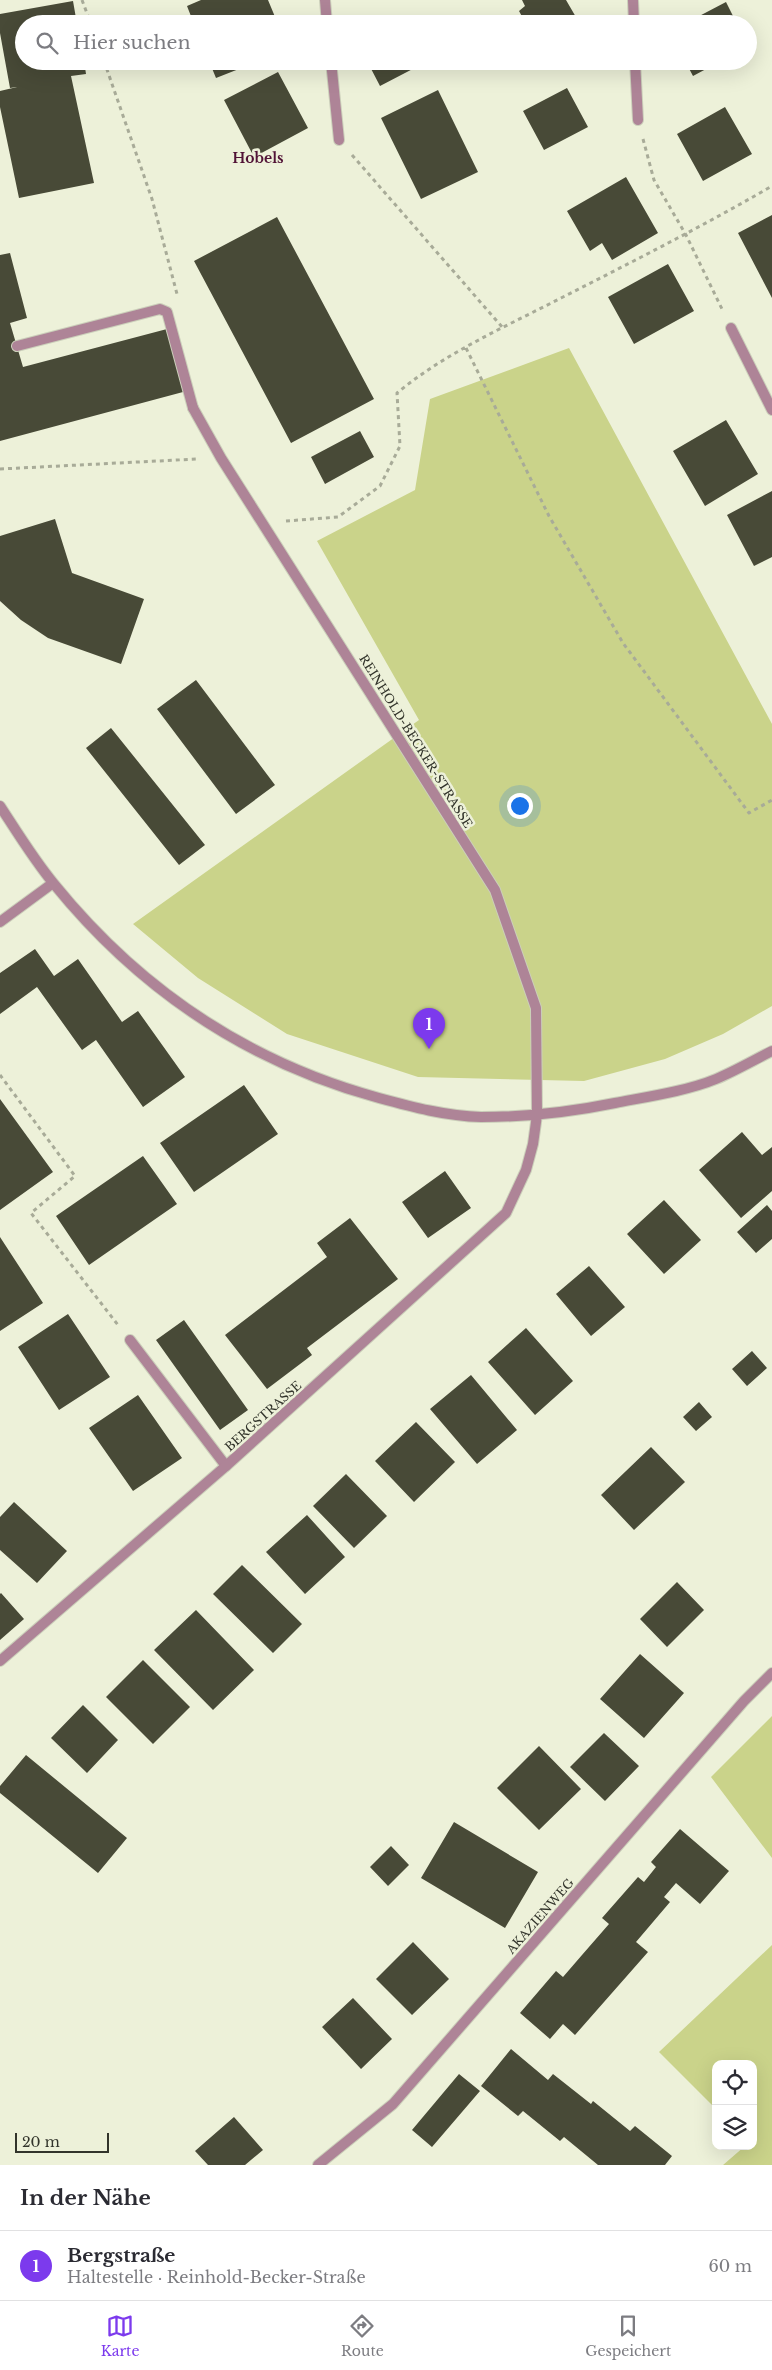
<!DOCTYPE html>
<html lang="de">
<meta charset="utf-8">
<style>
:root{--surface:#fff;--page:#f2f2f3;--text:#2b2b33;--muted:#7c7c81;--line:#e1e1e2;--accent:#7c3aed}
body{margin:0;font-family:"Libre Baskerville",serif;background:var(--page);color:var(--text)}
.controls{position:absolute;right:15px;bottom:15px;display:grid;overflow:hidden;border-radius:10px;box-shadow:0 5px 20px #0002}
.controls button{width:45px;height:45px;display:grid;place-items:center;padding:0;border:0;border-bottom:1px solid var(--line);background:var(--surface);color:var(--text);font:25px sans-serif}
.scale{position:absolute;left:15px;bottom:12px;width:94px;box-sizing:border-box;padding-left:5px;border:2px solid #32342b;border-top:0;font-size:14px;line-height:18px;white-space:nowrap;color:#32342b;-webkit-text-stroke:4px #edf1d9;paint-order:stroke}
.you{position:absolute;left:519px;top:805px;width:18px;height:18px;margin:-12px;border:4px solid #fff;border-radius:50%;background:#1a73e8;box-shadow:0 0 0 8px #1a73e833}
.badge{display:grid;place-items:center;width:32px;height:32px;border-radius:50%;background:var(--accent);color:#fff;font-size:16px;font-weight:700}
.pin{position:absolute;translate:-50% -41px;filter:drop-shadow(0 1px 2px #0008)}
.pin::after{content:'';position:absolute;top:26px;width:18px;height:15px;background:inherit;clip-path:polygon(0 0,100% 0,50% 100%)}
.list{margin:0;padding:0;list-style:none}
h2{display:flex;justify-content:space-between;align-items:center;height:65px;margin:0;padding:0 20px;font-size:21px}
h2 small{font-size:16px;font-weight:400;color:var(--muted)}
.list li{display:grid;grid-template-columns:32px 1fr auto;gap:15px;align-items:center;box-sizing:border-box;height:70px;padding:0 20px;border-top:1px solid var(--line)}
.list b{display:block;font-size:19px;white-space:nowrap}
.list p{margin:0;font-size:16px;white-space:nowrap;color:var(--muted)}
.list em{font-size:16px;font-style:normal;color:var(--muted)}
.icon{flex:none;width:28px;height:28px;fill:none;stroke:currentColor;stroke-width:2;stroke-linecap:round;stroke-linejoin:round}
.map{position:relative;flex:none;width:772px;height:2165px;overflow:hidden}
.search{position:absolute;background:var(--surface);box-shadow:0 5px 20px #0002;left:15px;right:15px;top:15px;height:55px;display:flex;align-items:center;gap:12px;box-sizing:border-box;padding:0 18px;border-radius:28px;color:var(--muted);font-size:19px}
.sheet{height:135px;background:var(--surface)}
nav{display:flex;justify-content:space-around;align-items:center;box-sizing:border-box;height:70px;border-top:1px solid var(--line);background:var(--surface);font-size:14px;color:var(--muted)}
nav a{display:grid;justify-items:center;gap:2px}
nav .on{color:var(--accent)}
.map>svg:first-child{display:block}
.green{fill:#cad38a}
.building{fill:#484a37}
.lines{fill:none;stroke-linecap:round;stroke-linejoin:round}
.service-casing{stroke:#cbcfba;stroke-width:12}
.minor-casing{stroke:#cbcfba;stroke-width:12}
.path{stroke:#a8ab98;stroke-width:3;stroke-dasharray:4 4;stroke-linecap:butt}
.service{stroke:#ae8497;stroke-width:10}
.minor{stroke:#ae8497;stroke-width:10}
.labels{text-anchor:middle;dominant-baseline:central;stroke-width:5;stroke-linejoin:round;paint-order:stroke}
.street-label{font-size:12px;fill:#32342b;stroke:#edf1d9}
.neighbourhood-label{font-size:14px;font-weight:bold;fill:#511336;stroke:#edf1d9}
</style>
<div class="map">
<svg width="772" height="2165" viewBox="0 0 772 2165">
<rect width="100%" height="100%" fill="#edf1d9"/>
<path class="green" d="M 569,348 L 772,724 L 772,1006 L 723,1034 L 665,1059 L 584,1081 L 418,1077 L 287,1034 L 198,978 L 133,924 L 419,720 L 317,541 L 415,490 L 430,399 Z
M 772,1716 L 772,1858 L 711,1777 Z
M 772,1945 L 772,2165 L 723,2165 L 745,2146 L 753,2146 L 753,2064 L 716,2064 L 716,2109 L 659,2052 Z"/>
<path class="building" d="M 201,0 L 268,0 L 278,24 L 194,24 L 187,6 Z
M 522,0 L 566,0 L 580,24 L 526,24 L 519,11 L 525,6 Z
M 73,1 L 77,24 L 24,24 L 24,61 L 84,61 L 86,74 L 71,76 L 94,183 L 19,198 L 0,107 L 0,91 L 17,87 L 10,88 L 0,33 L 0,14 Z
M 726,2 L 737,24 L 684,24 Z
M 209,61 L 259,61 L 216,78 Z
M 367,61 L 428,61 L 380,86 Z
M 685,61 L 721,61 L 693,76 Z
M 278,72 L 308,128 L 254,157 L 224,100 Z
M 567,88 L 588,127 L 544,150 L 523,111 Z
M 438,90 L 478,172 L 421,199 L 381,118 Z
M 725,107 L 752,154 L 703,181 L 677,134 Z
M 626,177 L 658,233 L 612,260 L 602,243 L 590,251 L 567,211 Z
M 772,215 L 772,298 L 738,233 Z
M 277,217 L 374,399 L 291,443 L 194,261 Z
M 10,253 L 27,318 L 10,323 L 23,367 L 167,329 L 183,392 L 0,441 L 0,255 Z
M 668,264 L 694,311 L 634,344 L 608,297 Z
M 726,420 L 758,474 L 705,506 L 673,451 Z
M 360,431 L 374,457 L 325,484 L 311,457 Z
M 772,491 L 772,557 L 754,566 L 727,515 Z
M 55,519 L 72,573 L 144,599 L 121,664 L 48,638 L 21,620 L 0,601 L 0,536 Z
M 196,680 L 275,785 L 236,814 L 157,709 Z
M 111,728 L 205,845 L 179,865 L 86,748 Z
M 35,949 L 54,976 L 78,959 L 122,1022 L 138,1011 L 185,1077 L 143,1107 L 96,1040 L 82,1050 L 37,987 L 0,1014 L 0,973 Z
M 244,1085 L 278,1134 L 194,1192 L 160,1143 Z
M 0,1099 L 53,1172 L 0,1210 Z
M 742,1132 L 762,1155 L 772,1147 L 772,1191 L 741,1218 L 699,1170 Z
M 143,1156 L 177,1204 L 89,1265 L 56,1216 Z
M 445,1171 L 471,1208 L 428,1238 L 402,1202 Z
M 664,1200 L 701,1240 L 664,1274 L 627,1234 Z
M 767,1205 L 772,1211 L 772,1239 L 756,1253 L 737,1232 Z
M 350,1218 L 398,1279 L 307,1348 L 312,1355 L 267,1389 L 225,1335 L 327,1257 L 317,1243 Z
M 0,1237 L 43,1303 L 0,1331 Z
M 589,1266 L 625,1307 L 591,1336 L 556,1294 Z
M 68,1314 L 110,1377 L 59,1410 L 18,1347 Z
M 184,1320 L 248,1410 L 220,1430 L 156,1340 Z
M 526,1328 L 573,1381 L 535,1415 L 488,1362 Z
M 752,1351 L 767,1368 L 747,1386 L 732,1369 Z
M 471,1375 L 517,1430 L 477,1464 L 430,1409 Z
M 138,1395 L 182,1458 L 133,1491 L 89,1428 Z
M 699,1402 L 712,1417 L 696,1431 L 683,1417 Z
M 416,1422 L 455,1462 L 414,1502 L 375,1461 Z
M 651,1447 L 685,1482 L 634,1530 L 601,1495 Z
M 346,1474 L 387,1516 L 354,1548 L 313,1506 Z
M 14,1502 L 67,1551 L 37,1583 L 0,1550 L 0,1517 Z
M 307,1515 L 345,1557 L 305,1594 L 266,1552 Z
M 242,1565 L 302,1624 L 273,1653 L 213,1594 Z
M 677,1582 L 704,1610 L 667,1647 L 640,1619 Z
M 1,1593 L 24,1619 L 0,1640 L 0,1594 Z
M 196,1610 L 254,1670 L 213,1710 L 154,1650 Z
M 640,1654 L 684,1693 L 644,1738 L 600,1699 Z
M 143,1660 L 190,1707 L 153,1744 L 106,1697 Z
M 83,1705 L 118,1740 L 87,1773 L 51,1738 Z
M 604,1733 L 639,1766 L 605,1801 L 570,1767 Z
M 539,1746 L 581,1789 L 539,1830 L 497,1788 Z
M 26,1755 L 127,1838 L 98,1873 L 0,1793 L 0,1786 Z
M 454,1822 L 538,1872 L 505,1928 L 421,1878 Z
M 680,1829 L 729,1871 L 700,1904 L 676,1883 L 664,1897 L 670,1902 L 636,1942 L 648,1952 L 575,2035 L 563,2024 L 550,2039 L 520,2013 L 556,1971 L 563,1977 L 582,1955 L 609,1924 L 602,1918 L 638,1877 L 644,1882 L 656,1867 L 651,1862 Z
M 391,1846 L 409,1865 L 388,1886 L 370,1867 Z
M 413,1942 L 449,1979 L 412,2015 L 376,1979 Z
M 353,1998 L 392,2039 L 361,2069 L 322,2027 Z
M 511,2049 L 548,2080 L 553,2074 L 591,2104 L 593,2101 L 630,2131 L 635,2126 L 672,2156 L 665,2165 L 598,2165 L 564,2137 L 560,2141 L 523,2111 L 518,2116 L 481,2086 Z
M 459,2074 L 480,2091 L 432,2147 L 412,2130 Z
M 234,2117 L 263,2150 L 245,2165 L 208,2165 L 195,2151 Z"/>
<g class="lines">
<g class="service-casing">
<path id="service" d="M 17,346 L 160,309 L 167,312 L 193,408
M 130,1340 L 226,1466"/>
</g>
<g class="minor-casing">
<path id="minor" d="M 325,0 L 327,24
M 633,0 L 634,24
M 331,61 L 339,140
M 635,61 L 638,120
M 731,328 L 772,410
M 0,806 C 17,832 34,860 54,884 C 140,990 247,1062 379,1098 C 412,1107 446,1116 481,1117 C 526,1117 571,1112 615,1103 C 646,1097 687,1091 716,1079 C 735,1071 754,1060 772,1051
M 0,922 L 53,883
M 0,1661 L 226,1466 L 506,1213 L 526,1170 L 533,1144 L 537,1115 L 536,1008 L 495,890 L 221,458 L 193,408
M 318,2165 L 393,2104 L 744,1701 L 772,1673"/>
</g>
<path class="path" d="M 82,0 L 91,24
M 104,61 L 152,199 L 177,294
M 643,139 L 654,180 L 686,235 L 722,309
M 352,155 L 503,328
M 466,348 L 549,516 L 623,643 L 749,813 L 772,800
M 0,469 L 197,459
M 286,521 L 338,517 L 380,486 L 400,446 L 397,393 C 445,353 505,327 561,298 C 632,262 703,226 772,186
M 0,1075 L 75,1176 L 31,1213 L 118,1325"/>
<use href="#service" class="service"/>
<use href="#minor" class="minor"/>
</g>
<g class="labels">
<g class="street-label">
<text transform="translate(416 741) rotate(58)">REINHOLD-BECKER-STRASSE</text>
<text transform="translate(263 1416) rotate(-42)">BERGSTRASSE</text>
<text transform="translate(540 1916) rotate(-49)">AKAZIENWEG</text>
</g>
<g class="neighbourhood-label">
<text x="258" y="158">Hobels</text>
</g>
</g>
</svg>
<div class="controls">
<button><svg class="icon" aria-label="locate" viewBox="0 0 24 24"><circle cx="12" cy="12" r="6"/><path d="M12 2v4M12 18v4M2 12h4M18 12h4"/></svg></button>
<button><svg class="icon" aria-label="layers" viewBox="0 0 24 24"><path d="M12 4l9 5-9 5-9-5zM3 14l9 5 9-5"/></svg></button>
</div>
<div class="scale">20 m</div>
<div class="you"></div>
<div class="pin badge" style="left:429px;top:1049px">1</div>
<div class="search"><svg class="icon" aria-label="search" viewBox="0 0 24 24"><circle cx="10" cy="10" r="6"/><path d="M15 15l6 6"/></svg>Hier suchen</div>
</div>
<section class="sheet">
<h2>In der Nähe<small></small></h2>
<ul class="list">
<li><span class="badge">1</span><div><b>Bergstraße</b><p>Haltestelle · Reinhold-Becker-Straße</p></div><em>60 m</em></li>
</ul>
</section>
<nav>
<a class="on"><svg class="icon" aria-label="map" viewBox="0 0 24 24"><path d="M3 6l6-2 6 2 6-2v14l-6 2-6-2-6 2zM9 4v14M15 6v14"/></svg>Karte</a>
<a><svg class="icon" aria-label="directions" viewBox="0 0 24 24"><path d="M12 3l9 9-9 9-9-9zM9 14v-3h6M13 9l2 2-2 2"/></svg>Route</a>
<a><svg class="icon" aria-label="saved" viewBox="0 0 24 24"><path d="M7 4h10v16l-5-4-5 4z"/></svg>Gespeichert</a>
</nav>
